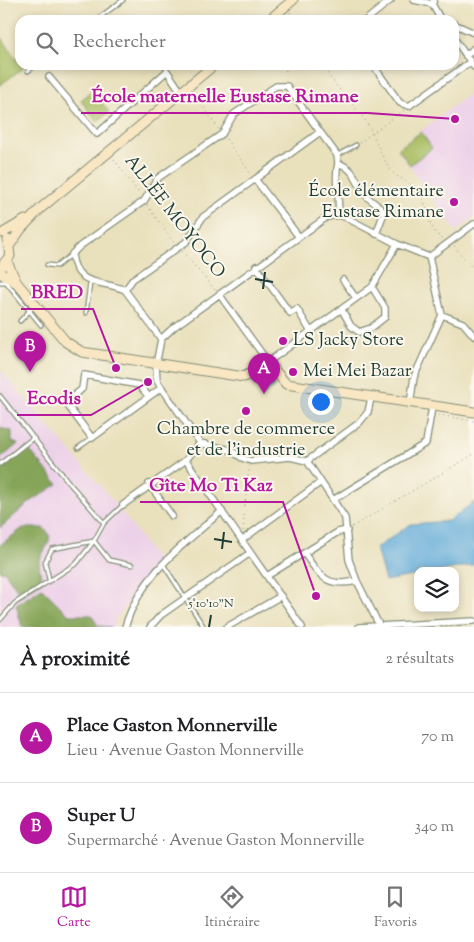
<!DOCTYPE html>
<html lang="fr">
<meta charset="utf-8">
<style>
:root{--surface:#fff;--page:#f2f2f2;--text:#202124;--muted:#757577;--line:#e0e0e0;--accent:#b5179e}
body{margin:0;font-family:"Sorts Mill Goudy",serif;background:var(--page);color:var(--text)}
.controls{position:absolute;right:15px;bottom:15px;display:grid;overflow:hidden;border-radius:10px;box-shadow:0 2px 8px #0003}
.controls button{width:45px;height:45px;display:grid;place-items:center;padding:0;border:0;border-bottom:1px solid var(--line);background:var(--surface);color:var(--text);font:25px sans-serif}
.you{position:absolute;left:320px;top:401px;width:18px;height:18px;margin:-12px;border:4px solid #fff;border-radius:50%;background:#1a73e8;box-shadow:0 0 0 8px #1a73e833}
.badge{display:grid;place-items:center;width:32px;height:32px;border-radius:50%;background:var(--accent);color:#fff;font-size:16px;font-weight:700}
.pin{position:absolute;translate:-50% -41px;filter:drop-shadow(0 1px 2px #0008)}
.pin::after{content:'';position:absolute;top:26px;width:18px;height:15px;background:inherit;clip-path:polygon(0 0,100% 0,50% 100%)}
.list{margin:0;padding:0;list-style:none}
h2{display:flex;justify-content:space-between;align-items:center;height:65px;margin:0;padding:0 20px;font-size:21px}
h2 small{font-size:16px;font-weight:400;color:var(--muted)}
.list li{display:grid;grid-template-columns:32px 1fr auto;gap:15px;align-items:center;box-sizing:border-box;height:90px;padding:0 20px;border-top:1px solid var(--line)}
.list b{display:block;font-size:19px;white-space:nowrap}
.list p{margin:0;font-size:16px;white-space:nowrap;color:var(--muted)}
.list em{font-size:16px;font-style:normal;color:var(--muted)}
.icon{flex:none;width:28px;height:28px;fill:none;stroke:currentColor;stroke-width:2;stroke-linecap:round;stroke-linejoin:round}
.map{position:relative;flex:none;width:474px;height:627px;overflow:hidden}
.search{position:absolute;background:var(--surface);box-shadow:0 2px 8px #0003;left:15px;right:15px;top:15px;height:55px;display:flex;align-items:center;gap:12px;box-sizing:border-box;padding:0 18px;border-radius:15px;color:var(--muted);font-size:19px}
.sheet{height:245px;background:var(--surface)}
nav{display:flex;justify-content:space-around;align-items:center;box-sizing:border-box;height:70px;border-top:1px solid var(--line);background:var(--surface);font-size:14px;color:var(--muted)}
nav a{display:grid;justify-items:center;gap:2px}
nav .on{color:var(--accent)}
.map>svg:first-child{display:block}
.built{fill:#edd1e9}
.green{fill:#a9be63;stroke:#647e4c}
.forest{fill:#86a559;stroke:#527146}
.water{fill:#62abd9;stroke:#407486}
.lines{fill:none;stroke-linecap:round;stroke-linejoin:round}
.lane-casing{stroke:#848e78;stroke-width:5.5}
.street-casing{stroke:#848e78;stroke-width:8}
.secondary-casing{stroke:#848e78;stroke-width:11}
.path{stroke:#848e78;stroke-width:1;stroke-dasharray:1 4;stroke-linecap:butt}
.lane{stroke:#fff;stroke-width:3}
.street{stroke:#fff;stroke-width:5.5}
.secondary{stroke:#f9e7c3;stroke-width:9}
.ticks{fill:none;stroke:#1f3d34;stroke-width:2}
.poi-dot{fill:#b5179e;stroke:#fbf7ec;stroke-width:2}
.labels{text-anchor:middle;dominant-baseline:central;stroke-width:4;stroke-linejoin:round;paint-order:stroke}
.poi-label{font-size:18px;fill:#1f3d34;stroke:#fbf7ec;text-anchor:start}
.street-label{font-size:18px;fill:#1f3d34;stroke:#fbf7ec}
.ticks-label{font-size:12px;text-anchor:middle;fill:#1f3d34;stroke:#fbf7ec;stroke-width:4;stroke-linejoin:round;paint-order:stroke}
.leader{fill:none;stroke:#b5179e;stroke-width:2}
.callout-dot{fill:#b5179e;stroke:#fbf7ec;stroke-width:2}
.callout-label{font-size:19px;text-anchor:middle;font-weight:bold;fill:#b5179e;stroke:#fbf7ec;stroke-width:4;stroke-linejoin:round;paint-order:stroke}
</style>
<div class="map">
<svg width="474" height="627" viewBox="0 0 474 627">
<rect width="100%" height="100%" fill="#fbf7ec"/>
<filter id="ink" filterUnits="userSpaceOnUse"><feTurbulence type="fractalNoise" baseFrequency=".02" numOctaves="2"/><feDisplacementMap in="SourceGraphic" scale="10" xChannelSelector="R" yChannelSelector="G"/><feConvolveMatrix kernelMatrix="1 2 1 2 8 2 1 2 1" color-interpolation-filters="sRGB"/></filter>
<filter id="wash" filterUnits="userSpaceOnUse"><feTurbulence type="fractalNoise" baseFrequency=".0096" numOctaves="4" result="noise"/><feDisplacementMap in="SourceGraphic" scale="20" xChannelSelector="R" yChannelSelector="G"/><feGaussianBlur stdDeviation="1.12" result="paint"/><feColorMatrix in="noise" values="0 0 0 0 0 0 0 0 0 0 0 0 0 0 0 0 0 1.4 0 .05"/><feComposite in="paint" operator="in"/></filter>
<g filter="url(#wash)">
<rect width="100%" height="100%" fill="#e9e0bc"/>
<path class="built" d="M 474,90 L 474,218 L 456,231 L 397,149 Z
M 0,370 L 119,508 L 159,563 L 115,620 L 115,627 L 0,627 Z"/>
<path class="green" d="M 0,35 L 20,65 L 24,67 L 0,85 Z
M 92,91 L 109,112 L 97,122 L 81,100 Z
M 421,132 L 432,148 L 410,165 L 398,149 Z"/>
<path class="forest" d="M 0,428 L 12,431 L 12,442 L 18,444 L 0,459 Z
M 27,447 L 58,484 L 30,502 L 0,528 L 0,471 Z
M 23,528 L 43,528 C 58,538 43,548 40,560 C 38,566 41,574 42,581 L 15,600 L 18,591 L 5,572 L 0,571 L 0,545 Z
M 42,588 L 69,615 L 92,615 L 98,626 L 111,627 L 22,627 L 16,605 Z"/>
<path class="water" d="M 261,381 L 265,387 L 272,383 L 275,387 L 264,394 L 258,383 Z
M 474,502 L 474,565 L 441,571 L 418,571 L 418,575 L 385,581 L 376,548 L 411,524 L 448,521 Z"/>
</g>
<g filter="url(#ink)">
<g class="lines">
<g class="lane-casing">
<path id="lane" d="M 96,20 L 123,0
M 28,71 L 36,65
M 338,155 L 356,145
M 47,265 L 57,266 L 71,255
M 0,282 L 6,282 L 41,325
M 86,313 L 90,283
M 20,321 L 35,305
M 0,396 L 70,484 L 104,523 L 123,505
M 78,448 L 92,438
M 0,464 L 33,438
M 163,564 L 204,627
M 49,579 L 45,562 L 52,549 L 94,541 L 109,560 L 132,565
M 0,620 L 15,603 L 77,563 L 94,541 L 104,523"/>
</g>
<g class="street-casing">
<path id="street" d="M 414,0 L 432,4
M 434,0 L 432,4 L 441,20
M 366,20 L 391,0
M 454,24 L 474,33
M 454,38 L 474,67
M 466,56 L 474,48
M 373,65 L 400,103 L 409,106 L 470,62
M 49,77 L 97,134 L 167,71 L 181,92
M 255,179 L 299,237
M 338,215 C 341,196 333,185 338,163 C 355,169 355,180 364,193 C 369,201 379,204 384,213 L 376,234
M 429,257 L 474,224
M 256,266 L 290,313 L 297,309 L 311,332
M 343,280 L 356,298
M 125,290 C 104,280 75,288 72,254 L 80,246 L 144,201 L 158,178 L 222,134 L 234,114 L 276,86 L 287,86 L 320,132
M 219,294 L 268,362 L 372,287 L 397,244
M 342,310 L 351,326 L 359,332 L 371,328 L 385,317 L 385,308 L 372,287
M 442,315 L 463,323 L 474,336
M 161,339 L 125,290 L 133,279 L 186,242 L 203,217 L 320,132 L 337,155 L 338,163
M 149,397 L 139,385 L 84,375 L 82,389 L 70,399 L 68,406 L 92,438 L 161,388
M 186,460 L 302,627
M 307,461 L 359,423 L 368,412 L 371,398
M 149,484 L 172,516
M 333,500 L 426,443 L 432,407
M 123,505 L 186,460 L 200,443
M 242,540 L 321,482
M 304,553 C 320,576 326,588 357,581
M 267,576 L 338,532 L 347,530
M 125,627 C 141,574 182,546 222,511
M 150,627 L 161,615 L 250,553
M 227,627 L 281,596
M 359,627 L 474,621
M 380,627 L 357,581 L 349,560 L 345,518 L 307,461 L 290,457 L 251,461 L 242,458 L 230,450 L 200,443 L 157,381 L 156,365 L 161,339 L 174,327 L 327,217 L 338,215 L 345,217 L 397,244 L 429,257 L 442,315 L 414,377 L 410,404"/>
</g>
<g class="secondary-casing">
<path id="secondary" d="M 269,20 L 293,0
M 3,233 L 25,220
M 10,245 L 21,229 L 41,208 L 214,65
M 7,262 L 17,283 L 66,342 L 82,352 L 244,377 L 268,362 L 286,384 L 474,412
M 0,268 L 10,256 L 8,240
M 0,273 L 17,283"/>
</g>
<path class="path" d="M 290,12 L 295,20
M 285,65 L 287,80
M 322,65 C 335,87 353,103 367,123 C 376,137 380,154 389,168 C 397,180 411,181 419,192 C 430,207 424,224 442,239
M 193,91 L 219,130
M 226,139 L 251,174
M 359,143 L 404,110
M 114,159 L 141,196
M 147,205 L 174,243
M 454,246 L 474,270
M 182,251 L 215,290
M 438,415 L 474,421
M 0,491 L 45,459
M 352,527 L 474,454
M 243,531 L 247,481 L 250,466"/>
<use href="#lane" class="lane"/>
<use href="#street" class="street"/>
<use href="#secondary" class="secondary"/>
</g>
</g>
<path class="ticks" d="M 255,279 L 273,282M 263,289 L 265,272M 214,539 L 232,542M 222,549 L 224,532M 209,627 L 211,615"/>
<g class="poi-dot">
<circle cx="454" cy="202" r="5"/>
<circle cx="283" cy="341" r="5"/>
<circle cx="293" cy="372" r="5"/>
<circle cx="246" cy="411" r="5"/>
</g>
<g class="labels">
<g class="poi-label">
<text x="444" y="192" text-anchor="end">École élémentaire<tspan x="444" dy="21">Eustase Rimane</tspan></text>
<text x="293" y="341">LS Jacky Store</text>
<text x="303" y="372">Mei Mei Bazar</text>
<text x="246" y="430" text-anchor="middle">Chambre de commerce<tspan x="246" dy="21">et de l'industrie</tspan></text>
</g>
<g class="street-label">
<text transform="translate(174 217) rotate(52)">ALLÉE MOYOCO</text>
</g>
</g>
<g class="ticks-label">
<text x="211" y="607">5°10'10"N</text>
</g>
<path class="leader" d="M455 119L368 113H81M116 368L93 309H21M148 382L91 415H17M316 596L283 502H140"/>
<g class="callout-dot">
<circle cx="455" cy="119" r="5"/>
<circle cx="116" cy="368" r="5"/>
<circle cx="148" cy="382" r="5"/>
<circle cx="316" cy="596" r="5"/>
</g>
<g class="callout-label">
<text x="225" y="102">École maternelle Eustase Rimane</text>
<text x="57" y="298">BRED</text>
<text x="54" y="404">Ecodis</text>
<text x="211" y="491">Gîte Mo Ti Kaz</text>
</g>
</svg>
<div class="controls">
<button><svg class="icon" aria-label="layers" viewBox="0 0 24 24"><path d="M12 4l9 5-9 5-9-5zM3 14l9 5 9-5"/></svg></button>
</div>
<div class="you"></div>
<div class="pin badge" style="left:264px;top:394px">A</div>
<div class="pin badge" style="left:30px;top:372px">B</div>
<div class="search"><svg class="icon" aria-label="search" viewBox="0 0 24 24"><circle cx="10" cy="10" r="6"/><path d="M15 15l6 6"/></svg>Rechercher</div>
</div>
<section class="sheet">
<h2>À proximité<small>2 résultats</small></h2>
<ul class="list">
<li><span class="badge">A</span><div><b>Place Gaston Monnerville</b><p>Lieu · Avenue Gaston Monnerville</p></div><em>70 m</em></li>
<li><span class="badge">B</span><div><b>Super U</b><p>Supermarché · Avenue Gaston Monnerville</p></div><em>340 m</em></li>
</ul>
</section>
<nav>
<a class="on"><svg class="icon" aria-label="map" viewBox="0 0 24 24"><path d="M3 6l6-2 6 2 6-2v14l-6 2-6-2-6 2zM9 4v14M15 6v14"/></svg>Carte</a>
<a><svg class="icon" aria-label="directions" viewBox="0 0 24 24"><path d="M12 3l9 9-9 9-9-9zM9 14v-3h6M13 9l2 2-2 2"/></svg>Itinéraire</a>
<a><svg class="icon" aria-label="saved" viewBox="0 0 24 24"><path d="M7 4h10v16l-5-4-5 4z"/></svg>Favoris</a>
</nav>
